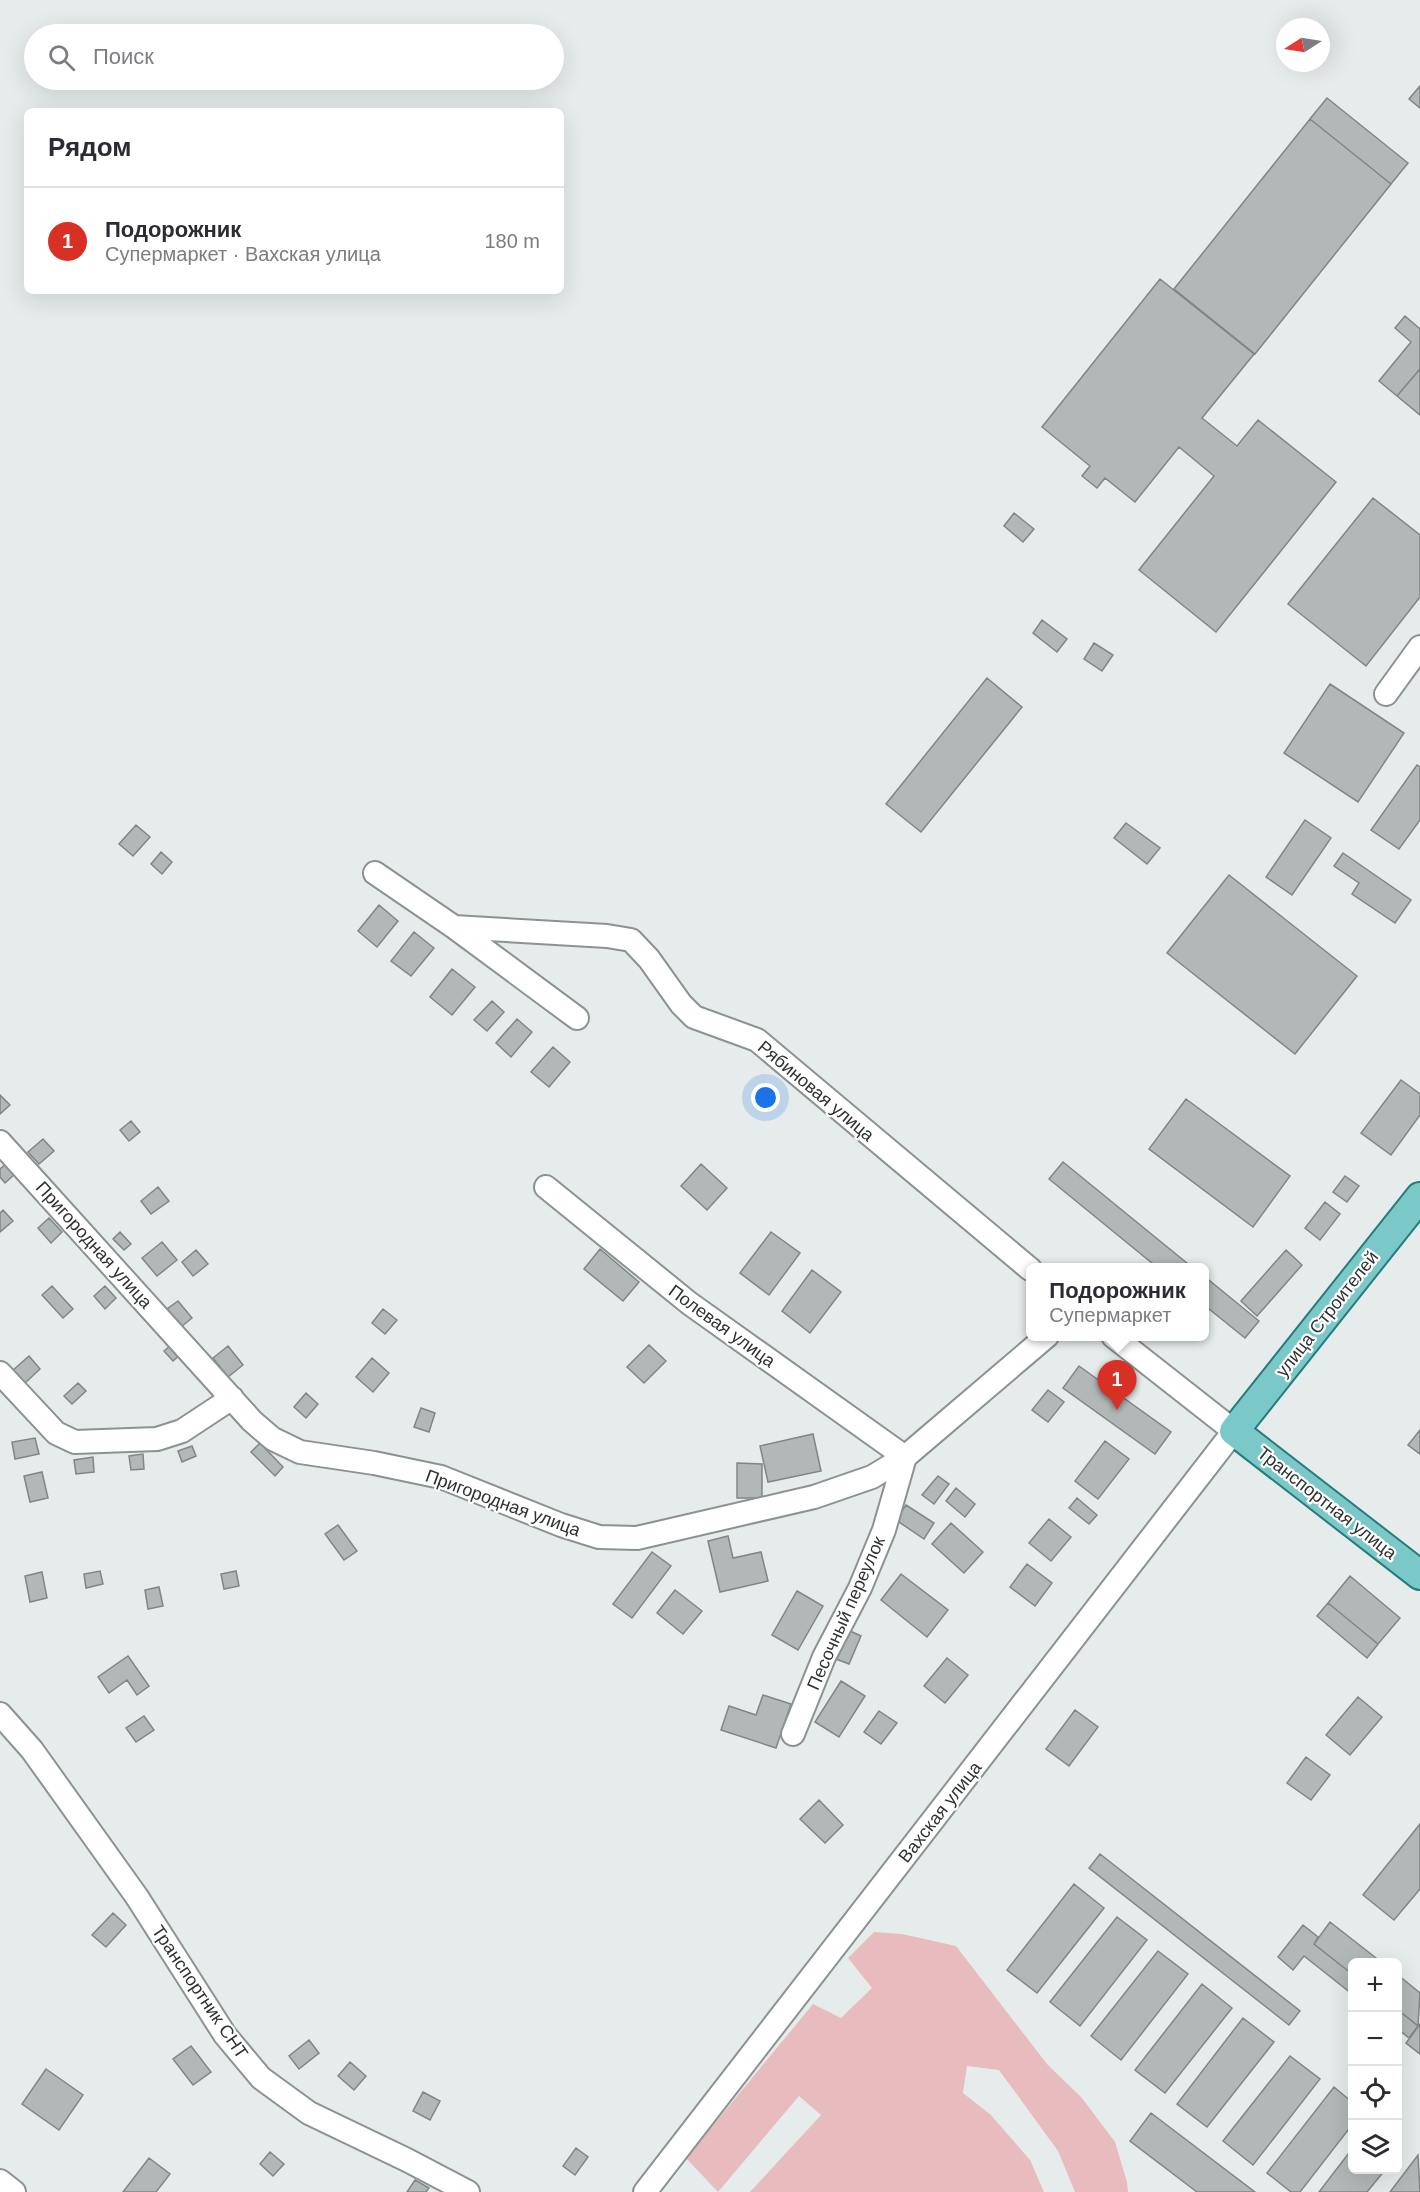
<!DOCTYPE html>
<html lang="ru">
<meta charset="utf-8">
<style>
:root{--surface:#fff;--page:#f7f7f7;--text:#2b2b33;--muted:#7c7c81;--line:#e1e1e2;--accent:#d93025}
body{margin:0;font-family:Helvetica,sans-serif;background:var(--page);color:var(--text)}
.controls{position:absolute;right:18px;bottom:18px;display:grid;overflow:hidden;border-radius:9px;box-shadow:0 6px 24px #0002}
.controls button{width:54px;height:54px;display:grid;place-items:center;padding:0;border:0;border-bottom:2px solid var(--line);background:var(--surface);color:var(--text);font:30px sans-serif}
.compass{position:absolute;left:1276px;top:18px;width:54px;height:54px;border-radius:50%;background:var(--surface);box-shadow:0 6px 24px #0002;rotate:258deg}
.you{position:absolute;left:766px;top:1098px;width:21px;height:21px;margin:-15px;border:4px solid #fff;border-radius:50%;background:#1a73e8;box-shadow:0 0 0 9px #1a73e833}
.badge{display:grid;place-items:center;width:39px;height:39px;border-radius:50%;background:var(--accent);color:#fff;font-size:20px;font-weight:700}
.pin{position:absolute;translate:-50% -50px;filter:drop-shadow(0 2px 3px #0008)}
.pin::after{content:'';position:absolute;top:32px;width:21px;height:18px;background:inherit;clip-path:polygon(0 0,100% 0,50% 100%)}
.popup{position:absolute;left:1026px;top:1263px;width:183px;height:78px;box-sizing:border-box;display:grid;place-content:center;border-radius:9px;background:var(--surface);filter:drop-shadow(0 2px 4px #0005);font-size:20px;white-space:nowrap;color:var(--muted)}
.popup b{font-size:22px;color:var(--text)}
.popup::after{content:'';position:absolute;left:50%;top:100%;margin-left:-12px;border:12px solid transparent;border-top-color:var(--surface)}
.list{margin:0;padding:0;list-style:none}
h2{display:flex;justify-content:space-between;align-items:center;height:78px;margin:0;padding:0 24px;font-size:26px}
h2 small{font-size:20px;font-weight:400;color:var(--muted)}
.list li{display:grid;grid-template-columns:39px 1fr auto;gap:18px;align-items:center;box-sizing:border-box;height:108px;padding:0 24px;border-top:2px solid var(--line)}
.list b{display:block;font-size:22px;white-space:nowrap}
.list p{margin:0;font-size:20px;white-space:nowrap;color:var(--muted)}
.list em{font-size:20px;font-style:normal;color:var(--muted)}
.icon{flex:none;width:33px;height:33px;fill:none;stroke:currentColor;stroke-width:2;stroke-linecap:round;stroke-linejoin:round}
.map{position:relative;flex:none;width:1420px;height:2192px;overflow:hidden}
.search{position:absolute;background:var(--surface);box-shadow:0 6px 24px #0002;left:24px;top:24px;width:540px;height:66px;display:flex;align-items:center;gap:15px;box-sizing:border-box;padding:0 21px;border-radius:33px;color:var(--muted);font-size:22px}
.panel{position:absolute;background:var(--surface);box-shadow:0 6px 24px #0002;left:24px;top:108px;width:540px;height:186px;border-radius:9px}
.map>svg:first-child{display:block}
.green{fill:#e8bcbe}
.building{fill:#b2b8b8;stroke:#808685;stroke-width:1.5}
.lines{fill:none;stroke-linecap:round;stroke-linejoin:round}
.minor-casing{stroke:#8c9292;stroke-width:26}
.major-casing{stroke:#277c7b;stroke-width:32}
.minor{stroke:#fff;stroke-width:22}
.major{stroke:#7ac8c8;stroke-width:28}
.labels{text-anchor:middle;dominant-baseline:central;stroke-width:4.5;stroke-linejoin:round;paint-order:stroke}
.street-label{font-size:18px;fill:#2f3131;stroke:#fff}
</style>
<div class="map">
<svg width="1420" height="2192" viewBox="0 0 1420 2192">
<rect width="100%" height="100%" fill="#e6ecec"/>
<path class="green" d="M 874,1932 L 902,1934 L 956,1946 L 1047,2064 L 1082,2098 L 1115,2142 L 1127,2182 L 1128,2192 L 1075,2192 L 1058,2151 L 999,2070 L 967,2066 L 963,2093 L 991,2115 L 1030,2160 L 1044,2192 L 750,2192 L 821,2115 L 799,2096 L 718,2192 L 686,2158 L 813,2004 L 841,2018 L 872,1988 L 848,1958 Z"/>
<path class="building" d="M 1420,86 L 1420,108 L 1409,99 Z
M 1327,98 L 1408,163 L 1391,184 L 1310,119 Z
M 1310,119 L 1391,184 L 1255,354 L 1174,289 Z
M 1160,279 L 1254,354 L 1202,418 L 1237,446 L 1258,420 L 1336,482 L 1216,632 L 1139,570 L 1214,476 L 1179,447 L 1135,502 L 1105,478 L 1097,488 L 1082,476 L 1090,466 L 1042,427 Z
M 1405,316 L 1420,329 L 1420,369 L 1397,396 L 1379,381 L 1411,342 L 1395,328 Z
M 1420,369 L 1420,415 L 1397,396 Z
M 1373,498 L 1420,535 L 1420,597 L 1366,666 L 1288,604 Z
M 1014,513 L 1034,529 L 1023,542 L 1004,526 Z
M 1042,620 L 1067,639 L 1057,652 L 1033,633 Z
M 1094,643 L 1113,655 L 1102,671 L 1084,659 Z
M 987,678 L 1022,707 L 921,832 L 886,804 Z
M 1330,684 L 1404,733 L 1358,802 L 1284,753 Z
M 1417,765 L 1420,767 L 1420,820 L 1399,849 L 1371,830 Z
M 1305,820 L 1331,838 L 1292,895 L 1266,877 Z
M 1126,823 L 1160,848 L 1147,864 L 1114,838 Z
M 136,825 L 150,837 L 133,856 L 119,844 Z
M 161,852 L 172,862 L 162,874 L 151,864 Z
M 1343,853 L 1411,900 L 1395,923 L 1352,894 L 1359,883 L 1334,866 Z
M 1229,875 L 1357,976 L 1295,1054 L 1167,953 Z
M 379,905 L 398,921 L 377,947 L 358,931 Z
M 414,932 L 434,948 L 411,976 L 391,961 Z
M 452,969 L 475,987 L 452,1015 L 430,997 Z
M 492,1001 L 504,1012 L 487,1031 L 474,1020 Z
M 517,1019 L 532,1032 L 511,1057 L 496,1043 Z
M 553,1047 L 570,1062 L 549,1087 L 531,1072 Z
M 1401,1080 L 1420,1094 L 1420,1115 L 1391,1155 L 1361,1133 Z
M 0,1095 L 10,1105 L 0,1114 Z
M 1186,1099 L 1290,1176 L 1253,1227 L 1149,1149 Z
M 131,1121 L 140,1132 L 129,1141 L 120,1130 Z
M 43,1139 L 54,1151 L 39,1164 L 28,1152 Z
M 1063,1162 L 1193,1268 L 1158,1268 L 1049,1179 Z
M 7,1163 L 16,1173 L 5,1183 L 0,1177 L 0,1169 Z
M 701,1164 L 727,1188 L 707,1210 L 681,1186 Z
M 1345,1176 L 1359,1186 L 1347,1202 L 1333,1192 Z
M 158,1187 L 169,1201 L 151,1214 L 141,1201 Z
M 1325,1202 L 1340,1214 L 1320,1240 L 1305,1228 Z
M 3,1210 L 13,1221 L 0,1232 L 0,1213 Z
M 49,1218 L 62,1232 L 51,1243 L 38,1228 Z
M 120,1232 L 131,1244 L 124,1250 L 113,1239 Z
M 771,1232 L 800,1253 L 769,1295 L 740,1273 Z
M 162,1242 L 177,1260 L 157,1276 L 142,1258 Z
M 600,1249 L 639,1282 L 623,1301 L 584,1269 Z
M 196,1250 L 208,1264 L 193,1276 L 182,1262 Z
M 1286,1250 L 1302,1265 L 1257,1316 L 1241,1301 Z
M 812,1270 L 841,1292 L 810,1333 L 782,1311 Z
M 1204,1276 L 1259,1321 L 1245,1338 L 1204,1305 Z
M 52,1286 L 73,1309 L 63,1318 L 42,1295 Z
M 105,1286 L 116,1298 L 105,1309 L 94,1296 Z
M 178,1301 L 192,1318 L 181,1327 L 167,1309 Z
M 383,1309 L 397,1320 L 385,1334 L 372,1323 Z
M 172,1344 L 181,1354 L 173,1361 L 164,1351 Z
M 649,1345 L 666,1361 L 644,1383 L 627,1367 Z
M 228,1346 L 243,1365 L 228,1377 L 213,1358 Z
M 29,1356 L 40,1369 L 24,1384 L 12,1371 Z
M 372,1358 L 389,1373 L 373,1392 L 356,1377 Z
M 1079,1366 L 1171,1432 L 1155,1454 L 1063,1388 Z
M 78,1383 L 86,1391 L 72,1404 L 64,1396 Z
M 1048,1390 L 1064,1402 L 1048,1422 L 1032,1410 Z
M 306,1393 L 318,1404 L 306,1418 L 294,1407 Z
M 421,1408 L 435,1413 L 429,1432 L 414,1427 Z
M 1420,1430 L 1420,1454 L 1408,1445 Z
M 813,1434 L 821,1471 L 768,1482 L 760,1446 Z
M 35,1438 L 39,1454 L 15,1459 L 12,1442 Z
M 1105,1441 L 1129,1459 L 1098,1499 L 1075,1481 Z
M 260,1443 L 283,1467 L 275,1476 L 251,1452 Z
M 192,1446 L 196,1456 L 182,1462 L 178,1451 Z
M 143,1454 L 144,1469 L 131,1470 L 129,1456 Z
M 93,1457 L 94,1472 L 76,1474 L 74,1460 Z
M 737,1463 L 762,1464 L 762,1498 L 737,1498 Z
M 42,1472 L 48,1498 L 30,1502 L 24,1476 Z
M 938,1476 L 949,1484 L 934,1504 L 922,1495 Z
M 956,1488 L 975,1504 L 965,1517 L 946,1501 Z
M 1077,1498 L 1097,1515 L 1089,1524 L 1069,1508 Z
M 906,1505 L 934,1523 L 924,1539 L 896,1520 Z
M 1049,1519 L 1071,1537 L 1051,1561 L 1029,1543 Z
M 951,1523 L 983,1552 L 964,1573 L 932,1544 Z
M 338,1525 L 357,1551 L 344,1560 L 325,1534 Z
M 728,1536 L 733,1558 L 761,1552 L 768,1581 L 720,1592 L 708,1541 Z
M 652,1552 L 671,1566 L 632,1618 L 613,1604 Z
M 1027,1564 L 1052,1583 L 1035,1606 L 1010,1587 Z
M 100,1571 L 103,1584 L 86,1588 L 84,1574 Z
M 236,1571 L 239,1586 L 224,1589 L 221,1574 Z
M 42,1572 L 47,1598 L 30,1602 L 25,1576 Z
M 901,1574 L 948,1610 L 927,1637 L 881,1600 Z
M 1350,1576 L 1400,1618 L 1378,1644 L 1328,1603 Z
M 159,1587 L 163,1606 L 148,1609 L 145,1590 Z
M 675,1590 L 702,1611 L 683,1634 L 657,1613 Z
M 797,1591 L 823,1606 L 798,1650 L 772,1635 Z
M 1328,1603 L 1378,1644 L 1367,1658 L 1317,1616 Z
M 848,1630 L 861,1636 L 849,1664 L 836,1659 Z
M 128,1656 L 149,1686 L 137,1695 L 127,1680 L 109,1693 L 98,1677 Z
M 947,1658 L 968,1675 L 945,1703 L 924,1686 Z
M 841,1681 L 865,1696 L 839,1737 L 815,1722 Z
M 763,1695 L 791,1704 L 776,1748 L 721,1730 L 729,1706 L 756,1715 Z
M 1358,1697 L 1382,1717 L 1350,1755 L 1326,1735 Z
M 1075,1710 L 1098,1727 L 1069,1766 L 1046,1749 Z
M 879,1711 L 897,1723 L 881,1744 L 864,1732 Z
M 144,1716 L 154,1730 L 136,1742 L 126,1728 Z
M 1306,1757 L 1330,1775 L 1311,1800 L 1287,1783 Z
M 819,1800 L 843,1825 L 825,1843 L 800,1819 Z
M 1420,1824 L 1420,1889 L 1394,1920 L 1363,1895 Z
M 1100,1854 L 1300,2011 L 1289,2025 L 1089,1868 Z
M 1074,1884 L 1104,1908 L 1037,1993 L 1007,1970 Z
M 113,1913 L 126,1925 L 106,1947 L 92,1935 Z
M 1117,1917 L 1147,1940 L 1080,2026 L 1050,2002 Z
M 1330,1922 L 1381,1962 L 1352,1962 L 1352,1974 L 1314,1944 Z
M 1303,1925 L 1318,1937 L 1314,1944 L 1352,1974 L 1352,1994 L 1304,1956 L 1293,1970 L 1278,1957 Z
M 1158,1951 L 1188,1974 L 1121,2060 L 1091,2036 Z
M 1398,1975 L 1420,1993 L 1418,2026 L 1398,2010 Z
M 1202,1984 L 1232,2008 L 1165,2093 L 1135,2070 Z
M 1398,2010 L 1418,2026 L 1409,2038 L 1398,2029 Z
M 1243,2018 L 1274,2042 L 1207,2127 L 1177,2104 Z
M 1420,2024 L 1420,2054 L 1406,2043 Z
M 309,2040 L 319,2053 L 299,2069 L 289,2056 Z
M 191,2046 L 211,2072 L 193,2085 L 173,2059 Z
M 1290,2056 L 1320,2079 L 1253,2165 L 1223,2141 Z
M 350,2062 L 366,2076 L 354,2090 L 338,2076 Z
M 46,2069 L 83,2095 L 59,2130 L 22,2104 Z
M 1334,2087 L 1352,2102 L 1352,2125 L 1300,2192 L 1291,2192 L 1267,2173 Z
M 423,2092 L 440,2101 L 430,2120 L 413,2111 Z
M 1151,2113 L 1255,2192 L 1197,2192 L 1130,2141 Z
M 576,2148 L 588,2157 L 575,2175 L 563,2166 Z
M 1352,2149 L 1352,2170 L 1385,2170 L 1367,2192 L 1319,2192 Z
M 270,2152 L 284,2164 L 273,2176 L 260,2164 Z
M 1418,2155 L 1420,2192 L 1390,2192 Z
M 149,2158 L 170,2174 L 156,2192 L 123,2192 Z
M 415,2180 L 429,2188 L 426,2192 L 407,2192 Z"/>
<g class="lines">
<g class="minor-casing">
<path id="minor" d="M 1386,694 L 1420,647
M 375,873 L 454,927 L 577,1018
M 454,927 L 607,936 L 631,940 L 649,959 L 681,1004 L 694,1017 L 757,1040 L 1030,1269
M 0,1142 L 252,1421 L 273,1439 L 300,1452 L 374,1463 L 441,1477 L 561,1525 L 599,1537 L 637,1538 L 814,1497 L 872,1477 L 905,1457 L 1047,1336
M 546,1187 L 689,1303 L 905,1457 L 884,1530 L 860,1588 L 824,1657 L 793,1734
M 0,1373 L 56,1433 L 75,1442 L 157,1439 L 182,1431 L 232,1398
M 0,1714 L 32,1750 L 137,1897 L 225,2035 L 261,2078 L 309,2113 L 407,2160 L 468,2192
M 0,2181 L 14,2192
M 645,2192 L 1234,1431 L 1113,1336"/>
</g>
<g class="major-casing">
<path id="major" d="M 1420,1197 L 1234,1431 L 1420,1575"/>
</g>
<use href="#minor" class="minor"/>
<use href="#major" class="major"/>
</g>
<g class="labels">
<g class="street-label">
<text transform="translate(816 1091) rotate(40)">Рябиновая улица</text>
<text transform="translate(94 1245) rotate(48)">Пригородная улица</text>
<text transform="translate(1327 1314) rotate(-52)">улица Строителей</text>
<text transform="translate(722 1326) rotate(36)">Полевая улица</text>
<text transform="translate(503 1503) rotate(20)">Пригородная улица</text>
<text transform="translate(1327 1503) rotate(38)">Транспортная улица</text>
<text transform="translate(846 1613) rotate(-66)">Песочный переулок</text>
<text transform="translate(940 1812) rotate(-52)">Вахская улица</text>
<text transform="translate(200 1992) rotate(56)">Транспортник СНТ</text>
</g>
</g>
</svg>
<div class="controls">
<button>+</button>
<button>−</button>
<button><svg class="icon" aria-label="locate" viewBox="0 0 24 24"><circle cx="12" cy="12" r="6"/><path d="M12 2v4M12 18v4M2 12h4M18 12h4"/></svg></button>
<button><svg class="icon" aria-label="layers" viewBox="0 0 24 24"><path d="M12 4l9 5-9 5-9-5zM3 14l9 5 9-5"/></svg></button>
</div>
<svg class="compass" viewBox="-18 -18 36 36"><path d="M0-13l5 13h-10z" fill="#e53935"/><path d="M0 13l5-13h-10z" fill="#7c7c81"/></svg>
<div class="you"></div>
<div class="pin badge" style="left:1117px;top:1410px">1</div>
<div class="popup"><b>Подорожник</b>Супермаркет</div>
<div class="search"><svg class="icon" aria-label="search" viewBox="0 0 24 24"><circle cx="10" cy="10" r="6"/><path d="M15 15l6 6"/></svg>Поиск</div>
<section class="panel">
<h2>Рядом<small></small></h2>
<ul class="list">
<li><span class="badge">1</span><div><b>Подорожник</b><p>Супермаркет · Вахская улица</p></div><em>180 m</em></li>
</ul>
</section>
</div>
